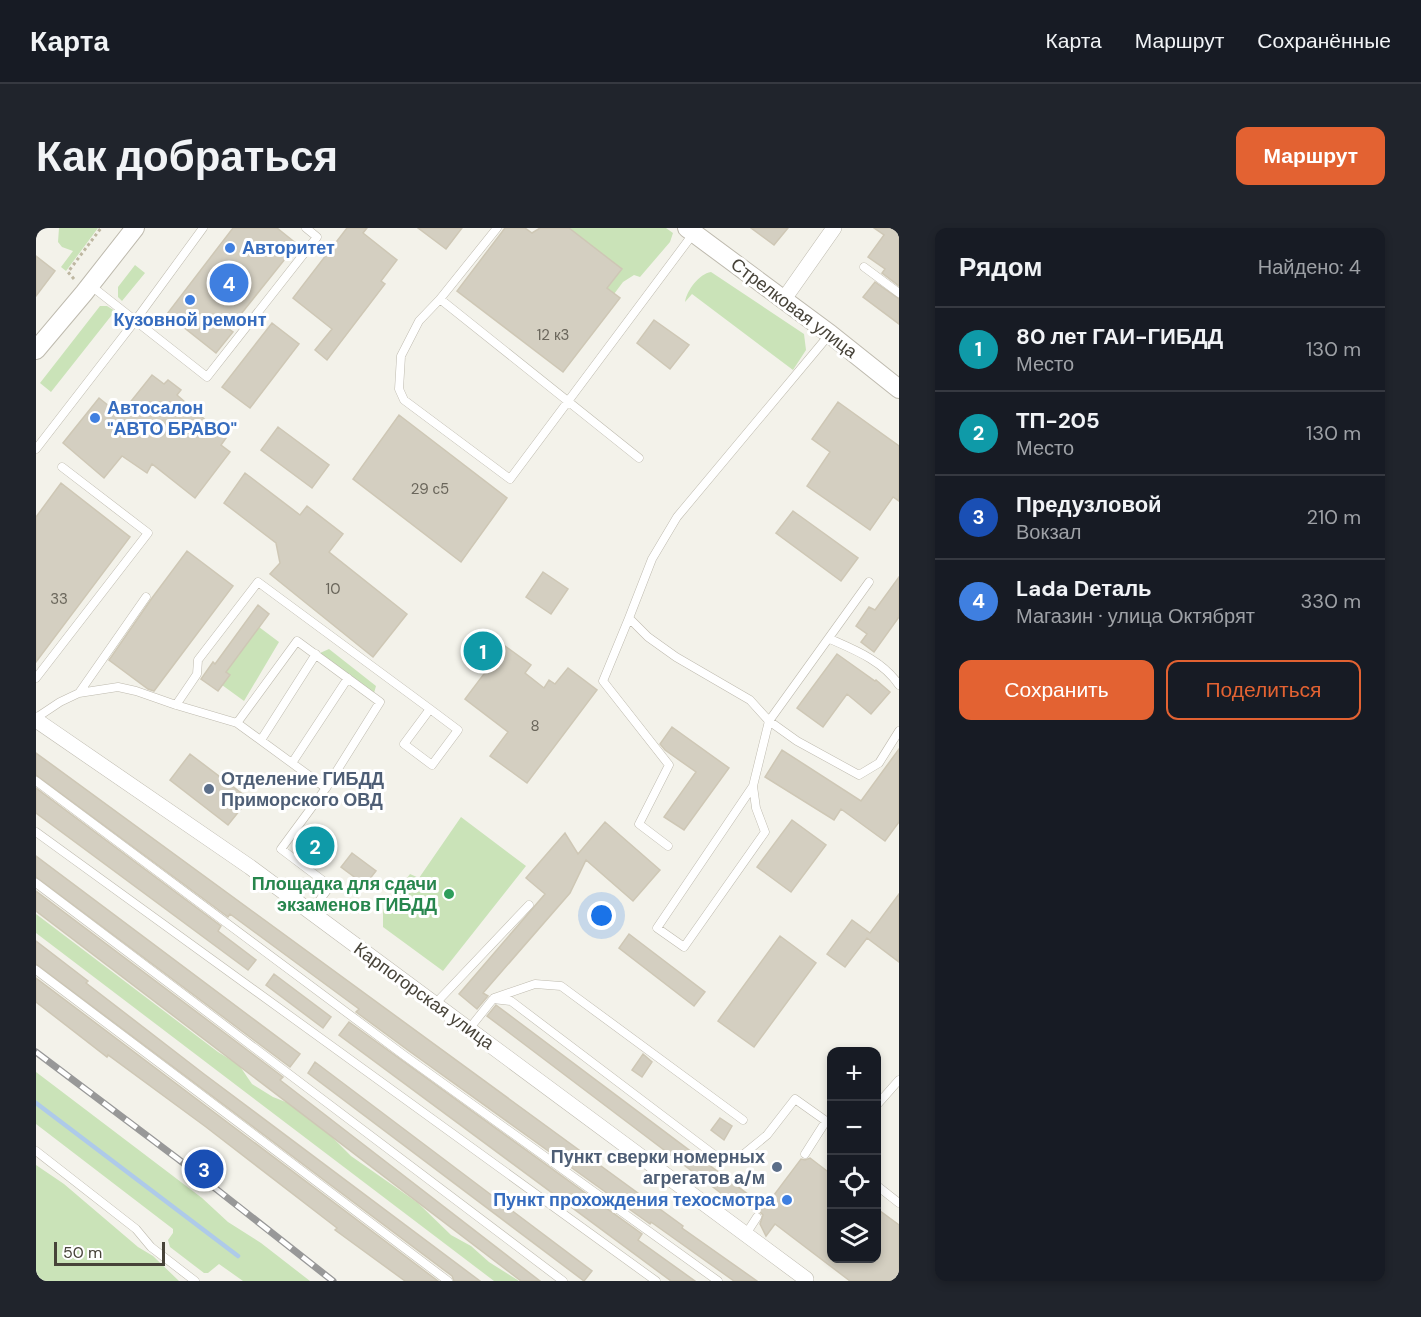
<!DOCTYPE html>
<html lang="ru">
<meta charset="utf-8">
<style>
:root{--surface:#171b24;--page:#20242c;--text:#f1f3f6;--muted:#9ea1a6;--line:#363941;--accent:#e36232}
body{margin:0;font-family:"DM Sans",sans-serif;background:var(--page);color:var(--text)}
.controls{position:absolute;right:18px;bottom:18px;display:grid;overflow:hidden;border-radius:12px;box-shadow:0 3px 9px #0003}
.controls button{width:54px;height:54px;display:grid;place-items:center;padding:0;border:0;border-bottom:2px solid var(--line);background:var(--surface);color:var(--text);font:30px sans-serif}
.scale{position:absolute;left:18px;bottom:15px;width:111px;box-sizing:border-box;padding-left:6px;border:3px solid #474339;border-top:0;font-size:16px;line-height:21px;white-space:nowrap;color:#474339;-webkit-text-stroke:4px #fff;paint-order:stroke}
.you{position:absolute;left:566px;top:688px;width:21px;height:21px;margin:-15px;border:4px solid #fff;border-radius:50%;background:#1a73e8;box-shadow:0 0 0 9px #1a73e833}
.badge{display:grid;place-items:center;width:39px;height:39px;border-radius:50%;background:var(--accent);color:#fff;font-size:20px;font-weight:700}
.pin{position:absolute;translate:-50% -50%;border:3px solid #fff;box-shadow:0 2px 6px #0006}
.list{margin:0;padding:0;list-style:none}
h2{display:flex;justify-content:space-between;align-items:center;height:78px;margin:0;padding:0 24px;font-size:26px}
h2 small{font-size:20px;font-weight:400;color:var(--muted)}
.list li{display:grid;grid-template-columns:39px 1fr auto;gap:18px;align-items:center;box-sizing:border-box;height:84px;padding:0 24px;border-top:2px solid var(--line)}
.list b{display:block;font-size:22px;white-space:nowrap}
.list p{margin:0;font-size:20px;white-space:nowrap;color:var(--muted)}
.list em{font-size:20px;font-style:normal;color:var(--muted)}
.actions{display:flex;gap:12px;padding:18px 24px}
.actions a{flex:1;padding:14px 0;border:2px solid var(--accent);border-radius:12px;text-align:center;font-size:21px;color:var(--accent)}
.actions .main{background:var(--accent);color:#fff}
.icon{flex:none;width:33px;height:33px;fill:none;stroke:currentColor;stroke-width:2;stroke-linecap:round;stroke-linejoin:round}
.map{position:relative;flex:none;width:863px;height:1053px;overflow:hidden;border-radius:12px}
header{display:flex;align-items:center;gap:36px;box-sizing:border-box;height:84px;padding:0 30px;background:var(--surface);border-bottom:2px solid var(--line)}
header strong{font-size:28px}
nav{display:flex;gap:33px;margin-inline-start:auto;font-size:21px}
.intro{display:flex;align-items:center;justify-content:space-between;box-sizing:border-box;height:144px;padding:0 36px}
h1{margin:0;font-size:42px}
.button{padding:15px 27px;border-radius:12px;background:var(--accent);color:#fff;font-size:21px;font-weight:700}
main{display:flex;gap:36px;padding:0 36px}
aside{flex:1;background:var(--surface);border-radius:12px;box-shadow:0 3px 9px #0003}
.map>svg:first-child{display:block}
.green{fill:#cae3b8}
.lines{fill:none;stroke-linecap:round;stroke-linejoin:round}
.stream{stroke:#aecae9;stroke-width:4.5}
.building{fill:#d4cfc1;stroke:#cec7b5;stroke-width:1.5}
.service-casing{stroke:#bebaae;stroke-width:9}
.minor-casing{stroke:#bebaae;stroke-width:16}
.tertiary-casing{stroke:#bebaae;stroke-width:20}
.path{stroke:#beb7a1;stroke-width:3;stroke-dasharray:3 3;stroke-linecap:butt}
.service{stroke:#fff;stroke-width:8}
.minor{stroke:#fff;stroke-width:15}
.tertiary{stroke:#fff;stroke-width:18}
.rail-casing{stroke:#989898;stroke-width:7}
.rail{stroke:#fff;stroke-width:4.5;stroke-dasharray:14;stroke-linecap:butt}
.shop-dot{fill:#3f7fe0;stroke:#fff;stroke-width:2}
.service-dot{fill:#5c6f8a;stroke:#fff;stroke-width:2}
.leisure-dot{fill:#2e9e5b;stroke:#fff;stroke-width:2}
.labels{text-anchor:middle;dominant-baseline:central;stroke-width:6;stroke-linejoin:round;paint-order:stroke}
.number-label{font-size:15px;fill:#6a665b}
.shop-label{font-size:18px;font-weight:bold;fill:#366cbe;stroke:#fff;text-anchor:start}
.street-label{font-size:18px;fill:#474339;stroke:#fff}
.service-label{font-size:18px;font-weight:bold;fill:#4e5e75;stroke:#fff;text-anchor:start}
.leisure-label{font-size:18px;font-weight:bold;fill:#27864d;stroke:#fff;text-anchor:end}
</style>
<header>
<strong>Карта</strong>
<nav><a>Карта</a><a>Маршрут</a><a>Сохранённые</a></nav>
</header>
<div class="intro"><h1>Как добраться</h1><a class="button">Маршрут</a></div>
<main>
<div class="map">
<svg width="863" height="1053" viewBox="0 0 863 1053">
<rect width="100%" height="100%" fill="#f3f2ea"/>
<path class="green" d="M 23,0 L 62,0 L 30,43 L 25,39 L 37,23 L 26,19 L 22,14 Z
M 533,0 L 630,0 L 637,5 L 634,14 L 604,49 L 598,47 L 587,54 L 578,66 L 571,60 L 586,41 Z
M 99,37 L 109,45 L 86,73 L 82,69 L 82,59 Z
M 675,44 L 768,106 L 770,122 L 757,142 L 656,66 L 649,74 C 651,62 663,46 675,44 Z
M 64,78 L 71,78 L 79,83 L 15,164 L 4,155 Z
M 223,399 L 243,414 L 208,473 L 186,457 L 194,447 L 190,444 Z
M 293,421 L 340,458 L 338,465 L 284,425 Z
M 425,589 L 490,638 L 407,743 L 347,699 L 347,682 L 374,646 L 383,650 Z
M 0,686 L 182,824 L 203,837 L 216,856 L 237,869 L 260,878 L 279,892 L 315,928 L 382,975 L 415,1007 L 435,1018 L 453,1034 L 483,1053 L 458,1053 L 0,705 Z
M 0,844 L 166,970 L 192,994 L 225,1015 L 274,1053 L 207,1053 L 183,1036 L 172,1045 L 168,1045 L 134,1019 L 132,1012 L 137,1005 L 137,1001 L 0,896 Z
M 0,937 L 28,956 L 102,1019 L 117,1028 L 143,1053 L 0,1053 Z"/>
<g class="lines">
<path class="stream" d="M 0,875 L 202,1028"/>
</g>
<path class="building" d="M 197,0 L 241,0 L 261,16 L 193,101 L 197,104 L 180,125 L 131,86 Z
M 311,0 L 331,0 L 327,5 L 361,32 L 345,53 L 349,56 L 291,132 L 279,122 L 296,101 L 257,70 Z
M 382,0 L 426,0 L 410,21 Z
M 469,0 L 489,0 L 496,5 L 504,0 L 533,0 L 586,41 L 571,60 L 584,70 L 527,144 L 421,63 Z
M 715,0 L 752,0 L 738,17 Z
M 838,0 L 863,0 L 863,58 L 846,45 L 849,41 L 832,29 L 848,7 Z
M 0,28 L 19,43 L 0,68 Z
M 839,54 L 863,71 L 863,96 L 827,69 Z
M 618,92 L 653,117 L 634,141 L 601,115 Z
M 236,95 L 263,116 L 214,180 L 186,159 Z
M 116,147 L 128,156 L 132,152 L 145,162 L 141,167 L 190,210 L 185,217 L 194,224 L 159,270 L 116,236 L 111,245 L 86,228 L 68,250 L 27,215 L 63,170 L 84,187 Z
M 802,174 L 863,218 L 863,273 L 857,269 L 834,302 L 771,258 L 794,224 L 776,211 Z
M 363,187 L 471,270 L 425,334 L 317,251 Z
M 242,199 L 293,237 L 276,260 L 225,222 Z
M 209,245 L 264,287 L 271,278 L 307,306 L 293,324 L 371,386 L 337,429 L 234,346 L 244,335 L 240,315 L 188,275 Z
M 25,255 L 94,309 L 0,434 L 0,289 Z
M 757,283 L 822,330 L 805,353 L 740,305 Z
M 151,323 L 197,358 L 118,463 L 112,461 L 73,432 L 116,370 Z
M 507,344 L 532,361 L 515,386 L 490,369 Z
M 863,349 L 863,389 L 838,424 L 825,414 L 831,406 L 820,398 L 833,379 L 839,382 Z
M 222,377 L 233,386 L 190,444 L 194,447 L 182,463 L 165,451 L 177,434 L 179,436 Z
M 469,418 L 495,437 L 489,445 L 508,460 L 513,452 L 519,456 L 532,440 L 561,462 L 491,555 L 454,528 L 472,504 L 429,471 Z
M 801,426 L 839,453 L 840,452 L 854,464 L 835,486 L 811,466 L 787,499 L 761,480 Z
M 636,499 L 693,540 L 648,602 L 628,589 L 660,544 L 629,522 L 624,516 Z
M 863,521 L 863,594 L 849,613 L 805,581 L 798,592 L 729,549 L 746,522 L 825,573 Z
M 0,525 L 647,998 L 646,1000 L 721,1053 L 698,1053 L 615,994 L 614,996 L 373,823 L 320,784 L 323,781 L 194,686 L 192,689 L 0,547 Z
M 154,526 L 213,571 L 192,597 L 134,552 Z
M 0,560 L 185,698 L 182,703 L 220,732 L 212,742 L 0,585 Z
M 756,592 L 790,617 L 755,664 L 721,639 Z
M 569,594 L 624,642 L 597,673 L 550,632 L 534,665 L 447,765 L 452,768 L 441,781 L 423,766 L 509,666 L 490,650 L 529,605 L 542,626 Z
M 272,606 L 292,621 L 285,630 L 265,615 Z
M 316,625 L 340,643 L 329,657 L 305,639 Z
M 0,628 L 264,826 L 254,839 L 0,649 Z
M 0,663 L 247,849 L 244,852 L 504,1053 L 485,1053 L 0,683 Z
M 863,666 L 863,734 L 831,710 L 809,739 L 791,726 L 816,692 L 834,705 Z
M 593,706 L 669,764 L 658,778 L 583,720 Z
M 744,708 L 780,735 L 718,819 L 682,793 Z
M 0,713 L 52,753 L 50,755 L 168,846 L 444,1053 L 418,1053 L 416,1048 L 0,736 Z
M 238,746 L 295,789 L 287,800 L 230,757 Z
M 0,750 L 402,1053 L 369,1053 L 299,1002 L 301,1000 L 170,899 L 72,827 L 71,829 L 0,774 Z
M 460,777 L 729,979 L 765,931 L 769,932 L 774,930 L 795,946 L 795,1030 L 840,1030 L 840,980 L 863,997 L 863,1053 L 814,1053 L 739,996 L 730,1008 L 724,996 L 727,987 L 724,984 L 718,984 L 710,968 L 702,978 L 451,788 Z
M 313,794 L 606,1006 L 602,1012 L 659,1053 L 635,1053 L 303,807 Z
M 607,826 L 616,834 L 606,849 L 596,842 Z
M 279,834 L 556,1043 L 548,1053 L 272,845 Z
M 684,890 L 696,898 L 688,912 L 675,902 Z"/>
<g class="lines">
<g class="service-casing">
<path id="service" d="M 461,0 L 404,71 L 383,93 L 365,128 L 363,161 L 368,172 L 474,251 L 657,6
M 828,39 L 863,65
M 54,57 L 171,149 L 281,9 L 270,0
M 404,71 L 603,230
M 793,107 L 641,289 L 616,331 L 593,390 L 612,409 L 640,429 L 714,472 L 733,493 L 761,513 L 823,547 L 843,535 L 863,503
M 0,221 L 99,93 L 167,0
M 593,390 L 567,453 L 633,537 L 603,596 L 632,618
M 794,411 C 819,422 847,433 863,457
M 0,450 L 112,305 L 26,239
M 43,465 L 110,369
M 140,477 L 161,446 L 162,432 L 222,354 L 394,481 L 422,502 L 396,537 L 368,516 L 394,481
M 0,490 L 24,474 L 43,465 L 82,459 L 100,463 L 140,477 L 201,495 L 290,560
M 201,495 L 261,413 L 344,474 L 290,560 L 245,621 L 294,658 L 275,684
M 225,512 L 280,426
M 256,535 L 312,450
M 0,553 L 369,828 L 682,1053
M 717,558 L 720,580 L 729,604 L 648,719 L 621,700 L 717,558 L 733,493 L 833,354
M 0,604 L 620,1053
M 0,655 L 527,1053
M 0,742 L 412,1053
M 458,770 L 499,756 L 525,758 L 707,892
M 399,776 L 493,677
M 433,801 L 457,771 L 475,773 L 685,932 L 703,930 L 731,907 L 759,871 L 790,893 L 769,926
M 840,878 L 863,852
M 0,923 L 100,1001 L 115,1019 L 159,1053
M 840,957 L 863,975
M 710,1006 L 721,989"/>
</g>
<g class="minor-casing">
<path id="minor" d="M 748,71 L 798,0
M 0,492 L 214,639 L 770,1051"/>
</g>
<g class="tertiary-casing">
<path id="tertiary" d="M 651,0 L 794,106 L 863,161
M 0,122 L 48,65 L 99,0"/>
</g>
<path class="path" d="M 38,51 L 32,44 L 65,0"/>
<use href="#service" class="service"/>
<use href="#minor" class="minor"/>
<use href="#tertiary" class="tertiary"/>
<g class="rail-casing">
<path id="rail" d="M 0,824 L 142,931 L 297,1053"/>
</g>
<use href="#rail" class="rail"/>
</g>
<g class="shop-dot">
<circle cx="194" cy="20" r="6"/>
<circle cx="154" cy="72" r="6"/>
<circle cx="59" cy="190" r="6"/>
<circle cx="751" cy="972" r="6"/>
</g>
<g class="service-dot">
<circle cx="173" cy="561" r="6"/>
<circle cx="741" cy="939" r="6"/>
</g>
<circle class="leisure-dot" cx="413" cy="666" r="6"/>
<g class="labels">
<g class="number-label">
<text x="517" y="107">12 к3</text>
<text x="394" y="261">29 с5</text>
<text x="297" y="361">10</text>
<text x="23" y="371">33</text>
<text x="499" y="498">8</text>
</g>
<g class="shop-label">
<text x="206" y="20">Авторитет</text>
<text x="154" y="92" text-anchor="middle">Кузовной ремонт</text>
<text x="71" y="180">Автосалон<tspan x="71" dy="21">"АВТО БРАВО"</tspan></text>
<text x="739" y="972" text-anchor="end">Пункт прохождения техосмотра</text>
</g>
<g class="street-label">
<text transform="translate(758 80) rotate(37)">Стрелковая улица</text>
<text transform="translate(388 768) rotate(36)">Карпогорская улица</text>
</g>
<g class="service-label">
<text x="185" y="551">Отделение ГИБДД<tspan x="185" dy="21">Приморского ОВД</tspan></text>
<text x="729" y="929" text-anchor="end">Пункт сверки номерных<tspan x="729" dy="21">агрегатов а/м</tspan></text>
</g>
<g class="leisure-label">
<text x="401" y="656">Площадка для сдачи<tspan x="401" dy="21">экзаменов ГИБДД</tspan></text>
</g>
</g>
</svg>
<div class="controls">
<button>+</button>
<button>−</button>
<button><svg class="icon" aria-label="locate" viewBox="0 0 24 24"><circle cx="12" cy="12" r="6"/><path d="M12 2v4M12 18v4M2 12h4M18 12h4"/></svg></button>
<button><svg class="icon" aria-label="layers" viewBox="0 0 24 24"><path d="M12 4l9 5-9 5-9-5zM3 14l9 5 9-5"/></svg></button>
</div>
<div class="scale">50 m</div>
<div class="you"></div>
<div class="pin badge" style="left:447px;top:423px;background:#0f9aa8">1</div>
<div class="pin badge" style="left:279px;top:618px;background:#0f9aa8">2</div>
<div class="pin badge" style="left:168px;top:941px;background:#1a4fb4">3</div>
<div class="pin badge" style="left:193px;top:55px;background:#3f7fe0">4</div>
</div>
<aside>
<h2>Рядом<small>Найдено: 4</small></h2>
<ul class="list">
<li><span class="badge" style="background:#0f9aa8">1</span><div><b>80 лет ГАИ-ГИБДД</b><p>Место</p></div><em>130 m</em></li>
<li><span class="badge" style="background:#0f9aa8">2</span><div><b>ТП-205</b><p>Место</p></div><em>130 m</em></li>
<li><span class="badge" style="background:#1a4fb4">3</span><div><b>Предузловой</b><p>Вокзал</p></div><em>210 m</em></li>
<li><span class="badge" style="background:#3f7fe0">4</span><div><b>Lada Dеталь</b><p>Магазин · улица Октябрят</p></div><em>330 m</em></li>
</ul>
<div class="actions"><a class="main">Сохранить</a><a>Поделиться</a></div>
</aside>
</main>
